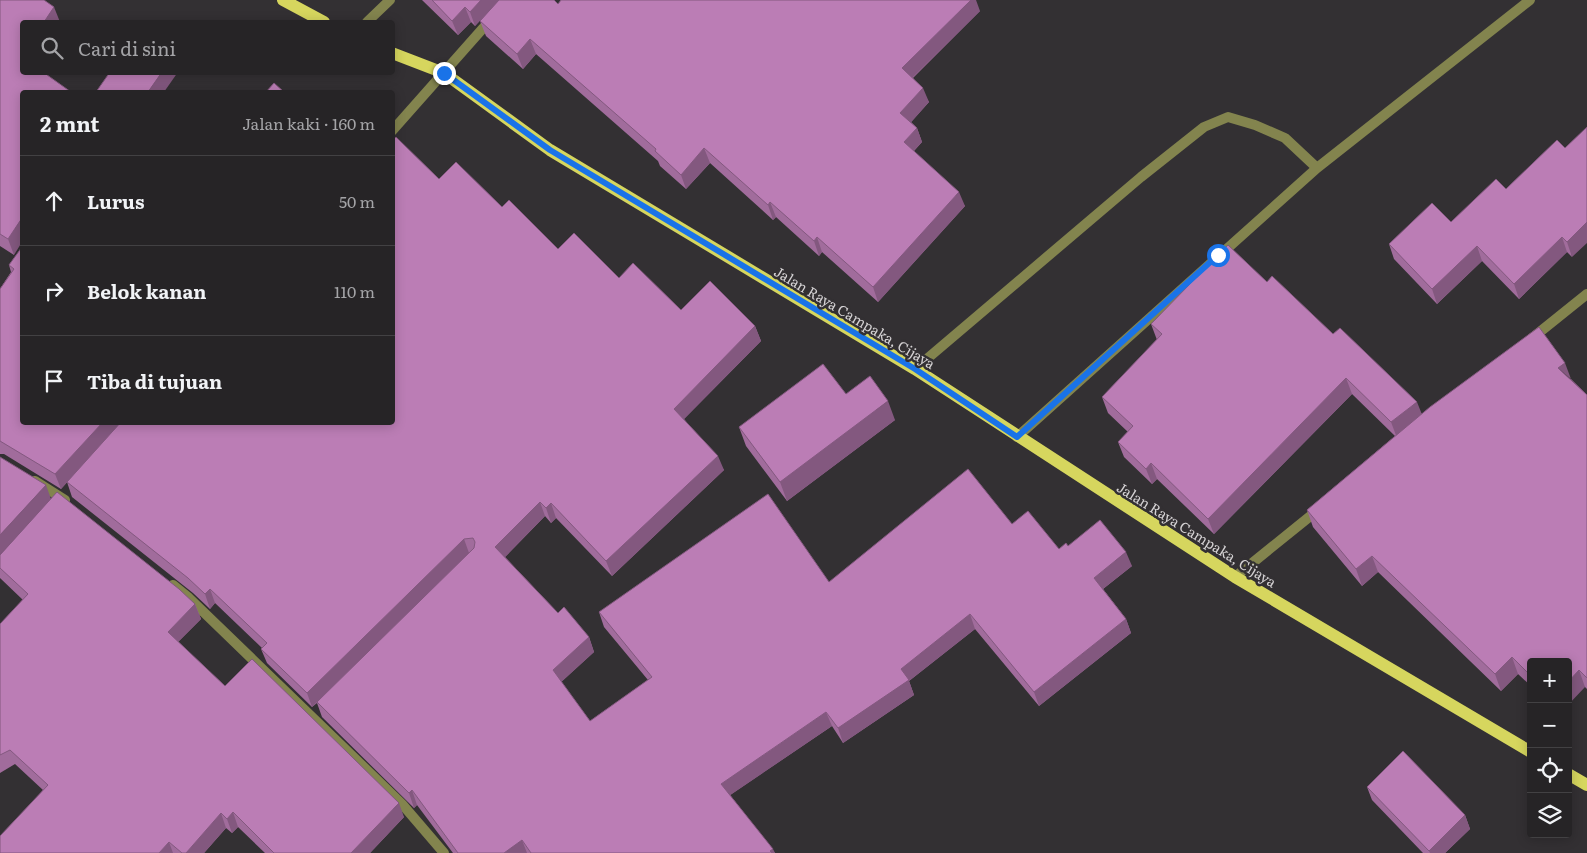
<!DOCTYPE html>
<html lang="id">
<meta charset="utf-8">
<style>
:root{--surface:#262426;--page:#323032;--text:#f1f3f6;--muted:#a4a4a7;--line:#424143}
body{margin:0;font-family:Literata,serif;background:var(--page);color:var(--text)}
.controls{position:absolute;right:15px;bottom:15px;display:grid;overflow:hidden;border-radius:5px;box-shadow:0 2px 12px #0003}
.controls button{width:45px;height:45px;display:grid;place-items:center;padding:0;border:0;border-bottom:1px solid var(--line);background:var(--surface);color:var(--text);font:25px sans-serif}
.stop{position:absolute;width:15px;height:15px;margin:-11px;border:4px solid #1a73e8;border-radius:50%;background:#fff}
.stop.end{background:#1a73e8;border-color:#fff;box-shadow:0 1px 5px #0008}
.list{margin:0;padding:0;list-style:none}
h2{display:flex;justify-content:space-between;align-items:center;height:65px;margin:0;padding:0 20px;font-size:21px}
h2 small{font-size:16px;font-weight:400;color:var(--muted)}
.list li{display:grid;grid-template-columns:32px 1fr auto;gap:15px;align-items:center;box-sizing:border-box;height:90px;padding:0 20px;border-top:1px solid var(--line)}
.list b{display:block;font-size:19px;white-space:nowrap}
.list em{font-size:16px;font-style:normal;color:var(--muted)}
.icon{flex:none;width:28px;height:28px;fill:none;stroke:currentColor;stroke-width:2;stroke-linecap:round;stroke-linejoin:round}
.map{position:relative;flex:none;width:1587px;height:853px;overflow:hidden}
.search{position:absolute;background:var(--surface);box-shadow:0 2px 12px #0003;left:20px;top:20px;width:375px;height:55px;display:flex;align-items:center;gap:12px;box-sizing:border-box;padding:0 18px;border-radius:5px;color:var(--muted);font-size:19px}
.panel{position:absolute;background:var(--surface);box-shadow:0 2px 12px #0003;left:20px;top:90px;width:375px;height:335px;border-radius:5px}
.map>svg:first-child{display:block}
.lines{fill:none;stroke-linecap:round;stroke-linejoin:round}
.lane{stroke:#83844e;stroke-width:10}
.street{stroke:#83844e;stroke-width:10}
.primary{stroke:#d6d65e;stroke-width:12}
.wall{fill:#a16c9c}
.shaded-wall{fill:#83587f}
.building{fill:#bb7db5;stroke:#83587f}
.route{stroke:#1a73e8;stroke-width:6}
.labels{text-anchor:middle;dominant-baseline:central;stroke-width:5;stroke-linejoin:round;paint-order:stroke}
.street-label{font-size:14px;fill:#d4d1d3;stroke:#333033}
</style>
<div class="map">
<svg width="1587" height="853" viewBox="0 0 1587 853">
<rect width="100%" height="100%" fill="#333033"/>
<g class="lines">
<path class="lane" d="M 915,369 L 1141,177 L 1204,127 L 1228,117 L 1255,125 L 1285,138 L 1317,168
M 1017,437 L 1317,168 L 1530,0"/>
<path class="street" d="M 367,22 L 390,0
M 392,131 L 508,0
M 1531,339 L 1587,294
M 35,481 L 65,500
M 1235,577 L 1319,509
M 173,585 L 189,598 L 402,804 L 444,853"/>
<path class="primary" d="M 283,0 L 324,22
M 392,53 L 444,73 L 550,150 L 915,369 L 1235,577 L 1531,752
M 1568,774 L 1587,785"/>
</g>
<path class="wall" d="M 0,0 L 60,22 L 22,22 L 14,255 L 0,246 Z
M 422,0 L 499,0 L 475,26 L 471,22 L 458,35 Z
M 558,4 L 980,11 L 913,78 L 929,102 L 911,122 L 917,128 L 922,142 L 914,151 L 965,206 L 878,302 L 822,252 L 819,256 L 776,217 L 773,220 L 710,163 L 686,189 L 660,166 L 658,161 L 536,54 L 523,69 L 486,36 L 480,21 Z
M 1557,140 L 1572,257 L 1567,252 L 1519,299 L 1482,261 L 1437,304 L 1394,259 L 1389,244 L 1451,222 L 1506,189 Z
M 439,179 L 502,207 L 558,249 L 619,278 L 681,310 L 755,326 L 761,341 L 684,419 L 724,470 L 612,576 L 556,518 L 551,523 L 545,516 L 505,557 L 558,613 L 589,637 L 594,652 L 561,682 L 590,721 L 648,680 L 604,627 L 599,612 L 829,582 L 1012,524 L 1059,549 L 1068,546 L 1132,566 L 1103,589 L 1126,619 L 1131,633 L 1039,706 L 975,629 L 909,681 L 914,695 L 843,743 L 832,726 L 730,795 L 775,853 L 453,853 L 417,805 L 414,808 L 322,717 L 317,703 L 312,707 L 267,663 L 261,649 L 262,648 L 215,603 L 210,609 L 193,593 L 72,497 L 67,482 L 392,422 Z
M 22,247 L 121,422 L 61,489 L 4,454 L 0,454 L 0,289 L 11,272 L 9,265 Z
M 1267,282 L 1333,334 L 1422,414 L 1571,379 L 1587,395 L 1587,689 L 1585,687 L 1531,662 L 1531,686 L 1518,674 L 1501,691 L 1378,572 L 1362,586 L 1313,527 L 1307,510 L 1395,436 L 1352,394 L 1214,534 L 1157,479 L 1152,484 L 1124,457 L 1118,442 L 1128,432 L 1108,413 L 1102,397 L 1157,340 L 1151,324 Z
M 846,394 L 895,420 L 787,501 L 746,446 L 739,427 Z
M 0,555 L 195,604 L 201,619 L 178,642 L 225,686 L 404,817 L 370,853 L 265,853 L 238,827 L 232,833 L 226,828 L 204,853 L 0,853 L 43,790 L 15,764 L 0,773 L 0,624 L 23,600 L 0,578 Z
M 1367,787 L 1465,815 L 1470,829 L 1445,853 L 1423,853 L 1372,800 Z"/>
<path class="shaded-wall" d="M 481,0 L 499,0 L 475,26 L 470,12 Z
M 971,0 L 976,0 L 980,11 L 907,83 L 902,68 Z
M 54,7 L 60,22 L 44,22 Z
M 465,7 L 471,22 L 458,35 L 452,21 Z
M 530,39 L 536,54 L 523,69 L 517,54 Z
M 162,72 L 178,72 L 164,92 L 148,92 Z
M 923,88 L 929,102 L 906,128 L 900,113 Z
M 917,128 L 922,142 L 909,156 L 904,142 Z
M 704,148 L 710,163 L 686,189 L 681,175 Z
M 959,192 L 965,206 L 878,302 L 873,287 Z
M 770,202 L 776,217 L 773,220 L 768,205 Z
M 22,218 L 22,242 L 14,255 L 8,239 Z
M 1587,222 L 1587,243 L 1572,257 L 1567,242 Z
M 817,237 L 822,252 L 819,256 L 814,241 Z
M 1562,237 L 1567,252 L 1519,299 L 1514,284 Z
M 1477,246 L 1482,261 L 1437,304 L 1432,289 Z
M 755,326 L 761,341 L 679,424 L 674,409 Z
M 1565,363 L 1571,379 L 1558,368 Z
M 1346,378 L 1352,394 L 1214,534 L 1208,519 Z
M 888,401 L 895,420 L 787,501 L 780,482 Z
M 1417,402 L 1423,417 L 1397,438 L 1391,422 Z
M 103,422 L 121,422 L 61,489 L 55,474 Z
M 718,456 L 724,470 L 612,576 L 606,561 Z
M 1151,463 L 1157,479 L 1152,484 L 1146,469 Z
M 46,485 L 51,499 L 0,555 L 0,535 Z
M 540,502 L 545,516 L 500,562 L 495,547 Z
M 551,503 L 556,518 L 551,523 L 546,508 Z
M 464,539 L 469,553 L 312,707 L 307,693 Z
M 1126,552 L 1132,566 L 1099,592 L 1094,578 Z
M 1372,556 L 1378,572 L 1362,586 L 1356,569 Z
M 210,589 L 215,603 L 210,609 L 205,594 Z
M 195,604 L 201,619 L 173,647 L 168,632 Z
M 970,614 L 975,629 L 909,681 L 914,695 L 843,743 L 838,728 L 901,669 Z
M 1126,619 L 1131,633 L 1039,706 L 1034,692 Z
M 589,637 L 594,652 L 558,685 L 553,670 Z
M 1512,657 L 1518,674 L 1501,691 L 1495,674 Z
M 1579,670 L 1585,687 L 1568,705 L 1568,682 Z
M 826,712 L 832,726 L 726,798 L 721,784 Z
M 412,790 L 417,805 L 414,808 L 409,793 Z
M 399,803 L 404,817 L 370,853 L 351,853 Z
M 233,812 L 238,827 L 232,833 L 227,819 Z
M 221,813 L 226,828 L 204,853 L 186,853 Z
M 1465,815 L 1470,829 L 1445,853 L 1430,853 L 1429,851 Z
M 522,840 L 527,853 L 504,853 Z
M 169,842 L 173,853 L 159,853 Z
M 773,849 L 775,853 L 771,853 L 770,851 Z"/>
<path class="building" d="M 0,0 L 44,0 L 54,7 L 44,22 L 22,22 L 22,54 L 21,57 L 22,58 L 22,72 L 43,72 L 71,92 L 22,92 L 22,218 L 8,239 L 0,234 Z
M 432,0 L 481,0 L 470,12 L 465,7 L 452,21 Z
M 499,0 L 554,0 L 558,4 L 561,0 L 971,0 L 902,68 L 923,88 L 900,113 L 917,128 L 904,142 L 959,192 L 873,287 L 817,237 L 814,241 L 770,202 L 768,205 L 704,148 L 681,175 L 655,151 L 656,149 L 530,39 L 517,54 L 480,21 Z
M 110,72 L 162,72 L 148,92 L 96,92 Z
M 274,83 L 284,92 L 266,92 Z
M 1587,127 L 1587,222 L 1567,242 L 1562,237 L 1514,284 L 1477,246 L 1432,289 L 1389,244 L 1432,203 L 1451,222 L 1496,179 L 1506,189 L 1557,140 L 1565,148 Z
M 396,137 L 439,179 L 456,162 L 502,207 L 509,200 L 558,249 L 574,233 L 619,278 L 633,263 L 681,310 L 710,281 L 755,326 L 674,409 L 718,456 L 606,561 L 551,503 L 546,508 L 540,502 L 495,547 L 558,613 L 564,607 L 589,637 L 553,670 L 590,721 L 652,677 L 599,612 L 768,494 L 829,582 L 968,469 L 1012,524 L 1028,511 L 1059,549 L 1066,543 L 1068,546 L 1100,520 L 1126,552 L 1094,578 L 1126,619 L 1034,692 L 970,614 L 901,669 L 909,680 L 838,728 L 826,712 L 721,784 L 773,849 L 770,851 L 772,853 L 531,853 L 522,840 L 504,853 L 458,853 L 412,790 L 409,793 L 317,702 L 474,548 L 475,542 L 473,538 L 464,539 L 307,693 L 261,649 L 267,643 L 210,589 L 205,594 L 188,578 L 67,482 L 121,422 L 392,422 L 392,141 Z
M 1228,245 L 1267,282 L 1272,276 L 1333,334 L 1340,328 L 1417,402 L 1391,422 L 1346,378 L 1208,519 L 1151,463 L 1146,469 L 1118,442 L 1133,426 L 1102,397 L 1162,334 L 1151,324 Z
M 22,247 L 22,422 L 103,422 L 55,474 L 0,441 L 0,289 L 14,269 L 9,265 Z
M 1539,327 L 1565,363 L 1558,368 L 1587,395 L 1587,678 L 1579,670 L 1568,682 L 1568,662 L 1531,662 L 1531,676 L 1512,657 L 1495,674 L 1372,556 L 1356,569 L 1307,510 L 1430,407 Z
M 823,364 L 846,394 L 870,376 L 888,401 L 780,482 L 739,427 Z
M 0,457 L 46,485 L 0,535 Z
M 57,492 L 179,589 L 195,604 L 168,632 L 225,686 L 252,659 L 399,803 L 351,853 L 274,853 L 233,812 L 227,819 L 221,813 L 186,853 L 182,853 L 169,842 L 159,853 L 0,853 L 0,836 L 48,785 L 10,750 L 0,755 L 0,624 L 28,594 L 0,568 L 0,555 Z
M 1403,751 L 1465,815 L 1429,851 L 1367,787 Z"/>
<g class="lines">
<path class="route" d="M 444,73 L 550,150 L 915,369 L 1017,437 L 1218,255"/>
</g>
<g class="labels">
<g class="street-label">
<text transform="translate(855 317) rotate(31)">Jalan Raya Campaka, Cijaya</text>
<text transform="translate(1197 534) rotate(32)">Jalan Raya Campaka, Cijaya</text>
</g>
</g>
</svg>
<div class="controls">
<button>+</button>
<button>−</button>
<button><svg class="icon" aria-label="locate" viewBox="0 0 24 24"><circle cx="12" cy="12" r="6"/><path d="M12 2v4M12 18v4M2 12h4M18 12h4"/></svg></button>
<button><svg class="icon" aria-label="layers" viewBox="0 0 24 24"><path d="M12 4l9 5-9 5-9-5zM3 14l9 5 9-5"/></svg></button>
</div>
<div class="stop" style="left:1218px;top:255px"></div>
<div class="stop end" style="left:444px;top:73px"></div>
<div class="search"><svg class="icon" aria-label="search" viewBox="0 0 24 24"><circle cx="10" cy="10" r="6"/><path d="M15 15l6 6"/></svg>Cari di sini</div>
<section class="panel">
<h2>2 mnt<small>Jalan kaki · 160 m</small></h2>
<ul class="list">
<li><svg class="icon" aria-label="ahead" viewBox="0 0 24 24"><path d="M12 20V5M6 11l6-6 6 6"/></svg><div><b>Lurus</b></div><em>50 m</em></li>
<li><svg class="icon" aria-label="right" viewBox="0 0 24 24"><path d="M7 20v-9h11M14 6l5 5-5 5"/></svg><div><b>Belok kanan</b></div><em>110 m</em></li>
<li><svg class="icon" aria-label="arrive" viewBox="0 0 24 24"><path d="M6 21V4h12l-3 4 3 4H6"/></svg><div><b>Tiba di tujuan</b></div></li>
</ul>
</section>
</div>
